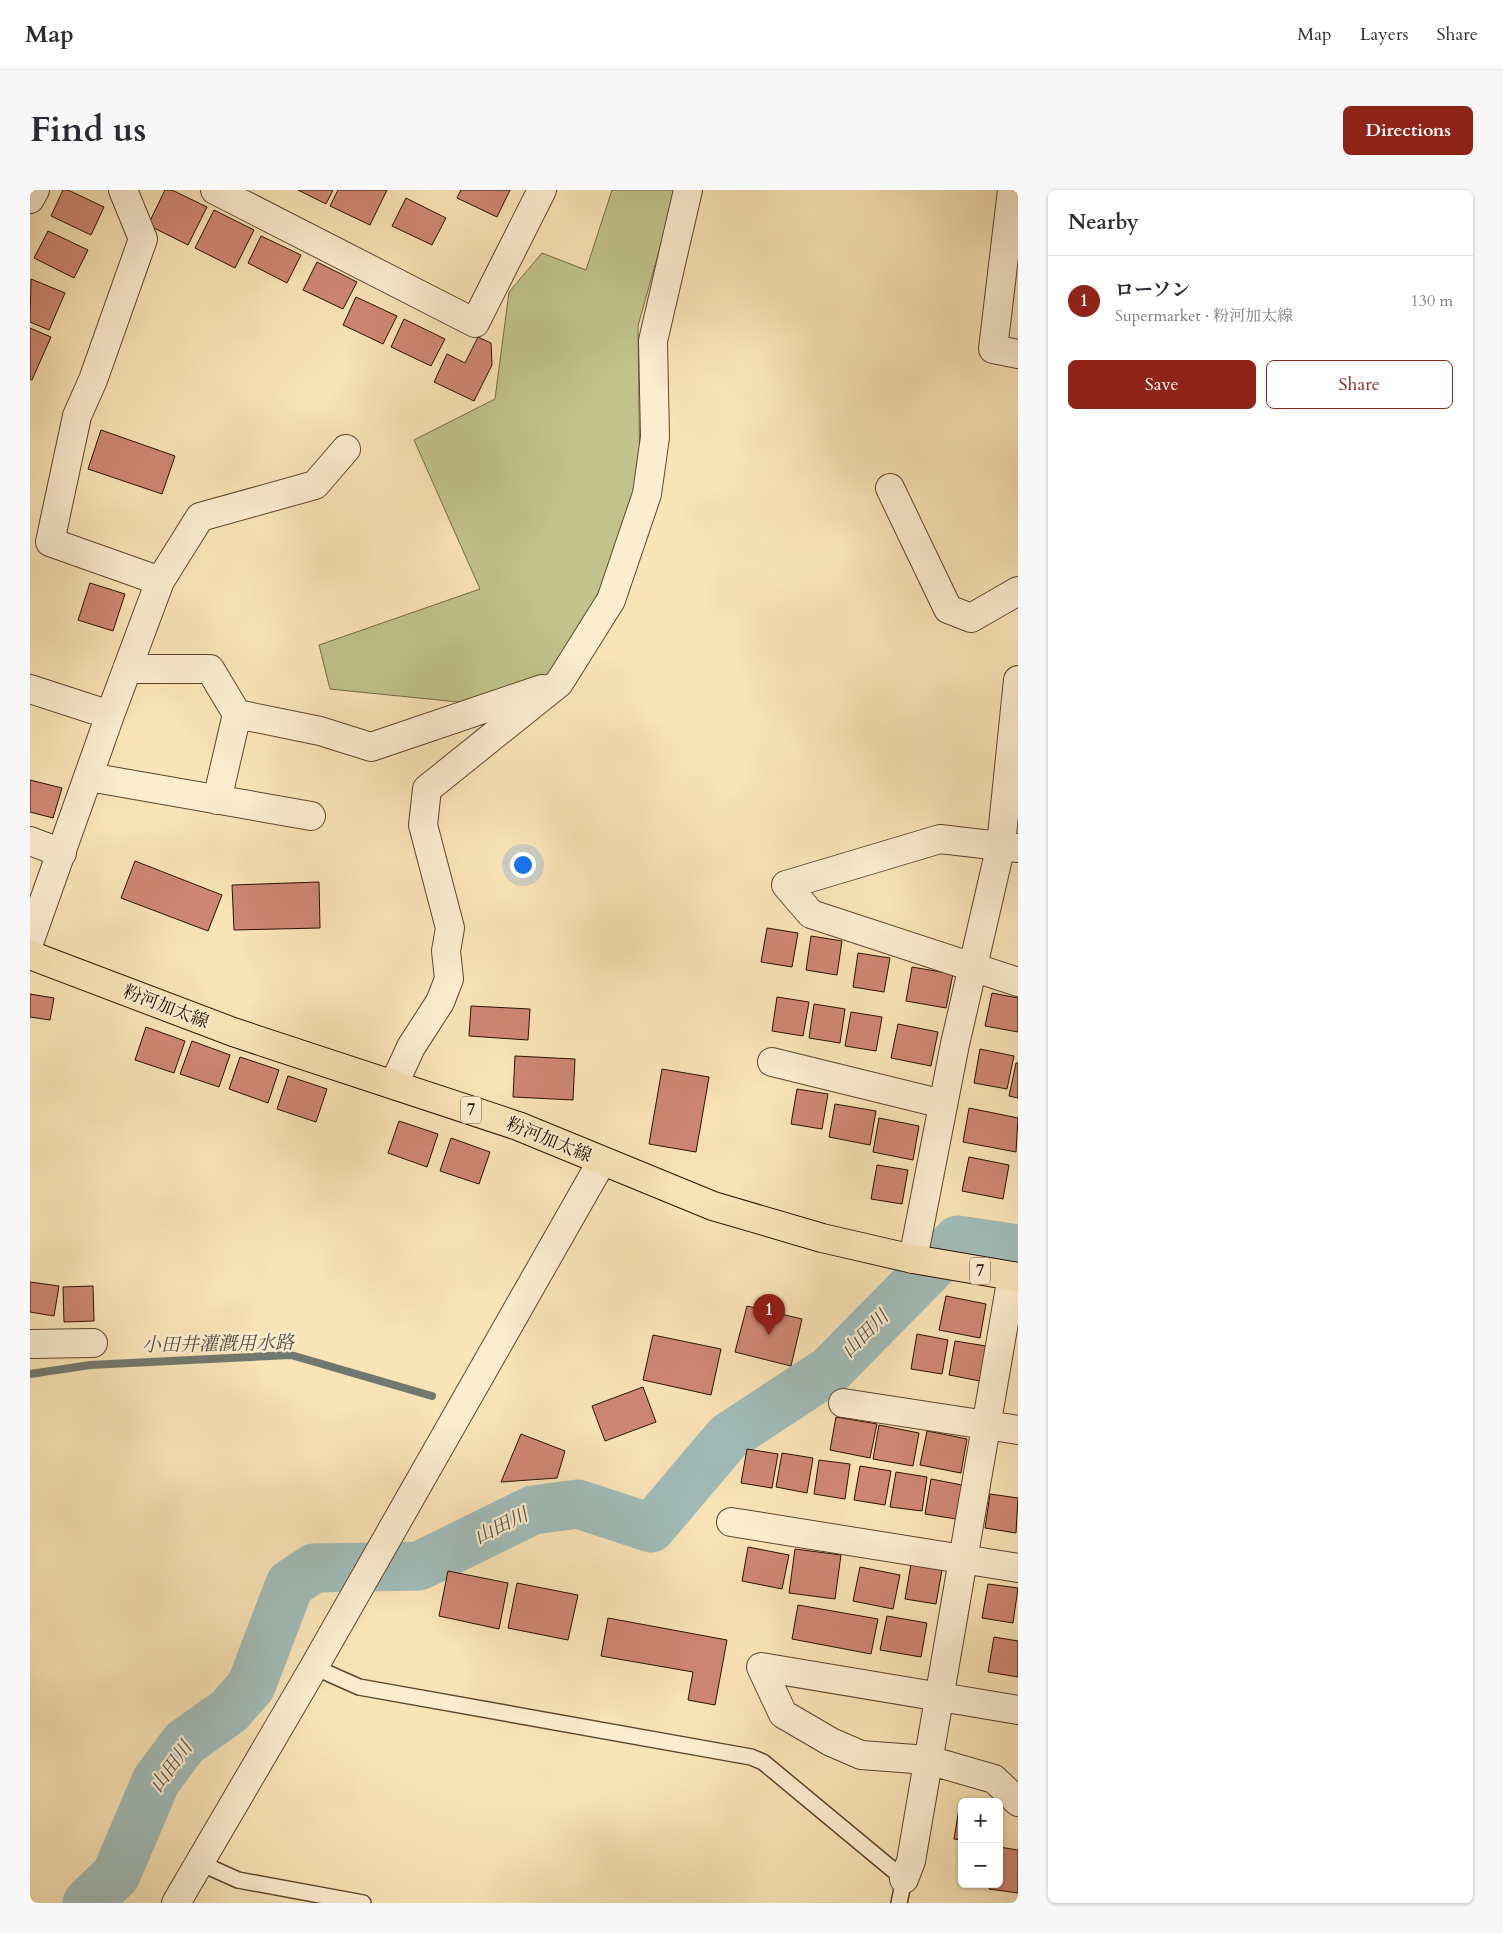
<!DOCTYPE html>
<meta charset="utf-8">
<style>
:root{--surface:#fff;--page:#f7f7f7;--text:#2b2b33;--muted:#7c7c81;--line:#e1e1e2;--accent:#8f2418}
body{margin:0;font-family:Cardo,"Noto Serif JP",serif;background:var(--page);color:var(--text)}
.controls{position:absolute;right:15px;bottom:15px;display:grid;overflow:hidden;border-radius:8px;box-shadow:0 1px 4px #0004}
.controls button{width:45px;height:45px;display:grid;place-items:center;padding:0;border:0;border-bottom:1px solid var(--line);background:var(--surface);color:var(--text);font:25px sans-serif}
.you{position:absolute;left:492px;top:674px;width:18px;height:18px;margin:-12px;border:4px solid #fff;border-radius:50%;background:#1a73e8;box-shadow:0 0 0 8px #1a73e833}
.badge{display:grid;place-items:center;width:32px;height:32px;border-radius:50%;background:var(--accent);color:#fff;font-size:16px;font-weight:700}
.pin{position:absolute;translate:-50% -41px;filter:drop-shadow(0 1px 2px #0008)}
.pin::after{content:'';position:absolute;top:26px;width:18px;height:15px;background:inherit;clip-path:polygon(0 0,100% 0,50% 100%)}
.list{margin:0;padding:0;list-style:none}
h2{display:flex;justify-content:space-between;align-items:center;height:65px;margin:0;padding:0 20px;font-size:21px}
h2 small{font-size:16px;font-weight:400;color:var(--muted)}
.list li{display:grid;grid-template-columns:32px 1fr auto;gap:15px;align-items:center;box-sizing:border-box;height:90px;padding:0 20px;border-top:1px solid var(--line)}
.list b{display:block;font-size:19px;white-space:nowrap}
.list p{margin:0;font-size:16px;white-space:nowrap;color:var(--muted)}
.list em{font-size:16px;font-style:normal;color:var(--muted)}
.actions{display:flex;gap:10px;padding:15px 20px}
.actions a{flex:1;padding:11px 0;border:1px solid var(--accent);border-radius:8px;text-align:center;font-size:18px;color:var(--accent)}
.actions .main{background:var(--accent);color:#fff}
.map{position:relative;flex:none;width:988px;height:1713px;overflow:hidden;border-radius:8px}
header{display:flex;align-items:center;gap:30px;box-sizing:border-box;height:70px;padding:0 25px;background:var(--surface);border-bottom:1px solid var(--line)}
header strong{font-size:24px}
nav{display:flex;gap:28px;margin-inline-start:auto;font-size:18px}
.intro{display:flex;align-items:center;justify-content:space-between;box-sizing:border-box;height:120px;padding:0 30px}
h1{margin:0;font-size:35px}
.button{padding:12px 22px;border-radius:8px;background:var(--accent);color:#fff;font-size:18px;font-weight:700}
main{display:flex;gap:30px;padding:0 30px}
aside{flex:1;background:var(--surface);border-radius:8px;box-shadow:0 1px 4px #0004}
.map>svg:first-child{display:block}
.green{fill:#c1c38c;stroke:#756a47}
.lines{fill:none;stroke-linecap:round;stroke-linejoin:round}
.stream{stroke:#71786f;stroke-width:8}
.river{stroke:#a1bcb8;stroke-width:49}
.building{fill:#cf8773;stroke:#291102}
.service-casing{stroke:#5d462f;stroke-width:18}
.minor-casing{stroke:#5d462f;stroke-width:30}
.tertiary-casing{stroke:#5d462f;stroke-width:30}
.primary-casing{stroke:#291102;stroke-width:30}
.service{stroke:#fbedd0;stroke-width:15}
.minor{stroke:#fbedd0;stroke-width:28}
.tertiary{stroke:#fbedd0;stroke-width:28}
.primary{stroke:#f9e4b7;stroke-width:28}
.labels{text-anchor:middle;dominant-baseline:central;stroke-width:4.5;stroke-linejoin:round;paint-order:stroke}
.shield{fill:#fbedd0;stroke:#685340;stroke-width:1}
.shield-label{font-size:16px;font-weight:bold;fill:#291102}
.street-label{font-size:18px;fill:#291102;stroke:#fbedd0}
.water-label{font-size:19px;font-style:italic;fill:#534d42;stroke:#fbedd0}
</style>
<header>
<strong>Map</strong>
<nav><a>Map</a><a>Layers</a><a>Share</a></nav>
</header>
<div class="intro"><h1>Find us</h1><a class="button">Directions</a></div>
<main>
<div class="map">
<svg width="988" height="1713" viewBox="0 0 988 1713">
<rect width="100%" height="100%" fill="#f9e4b7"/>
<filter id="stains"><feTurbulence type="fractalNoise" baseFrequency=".004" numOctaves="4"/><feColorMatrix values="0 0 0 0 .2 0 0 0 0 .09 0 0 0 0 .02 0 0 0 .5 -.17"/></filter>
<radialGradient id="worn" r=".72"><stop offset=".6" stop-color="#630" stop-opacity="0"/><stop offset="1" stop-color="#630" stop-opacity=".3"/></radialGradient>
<path class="green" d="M 582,0 L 646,0 L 608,136 L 610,295 L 570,400 L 537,465 L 499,512 L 458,515 L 300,499 L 289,455 L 450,399 L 384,250 L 465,209 L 479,102 L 512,63 L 556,80 Z"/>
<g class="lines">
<path class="stream" d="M 0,1184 L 60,1175 L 261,1165 L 402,1206"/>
<path class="river" d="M 57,1713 L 86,1685 L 126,1591 L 154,1553 L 199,1521 L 221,1496 L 260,1394 L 284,1378 L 389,1376 L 503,1320 L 548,1314 L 621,1338 L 698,1247 L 800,1180 L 928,1050 L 988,1059"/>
</g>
<path class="building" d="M 33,0 L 38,0 L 74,17 L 61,45 L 21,26 Z
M 135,0 L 142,0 L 177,17 L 158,55 L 118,35 Z
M 268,0 L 303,0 L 296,14 Z
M 308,0 L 357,0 L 340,35 L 300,16 Z
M 431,0 L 480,0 L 467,27 L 427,8 Z
M 376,8 L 416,28 L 402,55 L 362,36 Z
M 184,20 L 224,40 L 205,78 L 165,58 Z
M 18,41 L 58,60 L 44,88 L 4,68 Z
M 231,46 L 271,65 L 257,93 L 218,73 Z
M 287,72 L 327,92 L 313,119 L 273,100 Z
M 1,89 L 35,103 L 19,140 L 0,132 Z
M 326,107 L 367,126 L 353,154 L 313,135 Z
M 374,129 L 415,149 L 401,176 L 361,157 Z
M 0,138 L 21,147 L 2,190 L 0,189 Z
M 448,147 L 461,153 L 462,175 L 444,211 L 404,192 L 417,164 L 435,173 Z
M 71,240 L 145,266 L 132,304 L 58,279 Z
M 60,393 L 95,404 L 83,441 L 48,430 Z
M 0,590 L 32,598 L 23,628 L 0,622 Z
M 105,671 L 192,705 L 178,741 L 91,708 Z
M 289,692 L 290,738 L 204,740 L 202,695 Z
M 737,738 L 768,743 L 762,777 L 731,772 Z
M 781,746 L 812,751 L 807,785 L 776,780 Z
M 828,763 L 860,768 L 854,802 L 823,797 Z
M 882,777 L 923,784 L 916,818 L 876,811 Z
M 962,803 L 988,808 L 988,842 L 955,836 Z
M 0,804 L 24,808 L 20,830 L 0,827 Z
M 747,807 L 779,812 L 773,846 L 742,841 Z
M 784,814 L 815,819 L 810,853 L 779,848 Z
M 441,816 L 500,819 L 498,850 L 439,846 Z
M 821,822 L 852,827 L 846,861 L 815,856 Z
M 868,834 L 908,842 L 901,876 L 861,868 Z
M 116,837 L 155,851 L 144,883 L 105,870 Z
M 162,851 L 200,865 L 189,897 L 150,884 Z
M 950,859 L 984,866 L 977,899 L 944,893 Z
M 485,866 L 545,869 L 543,910 L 483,907 Z
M 210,867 L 249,880 L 238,913 L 199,899 Z
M 986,873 L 988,873 L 988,908 L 979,906 Z
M 632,879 L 679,887 L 666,962 L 619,954 Z
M 258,886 L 297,899 L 286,932 L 247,919 Z
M 767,899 L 798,904 L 792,939 L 761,934 Z
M 805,914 L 846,921 L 840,955 L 799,947 Z
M 939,918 L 988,928 L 986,962 L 933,952 Z
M 849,928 L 889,936 L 883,970 L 843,962 Z
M 369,931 L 408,944 L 397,977 L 358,963 Z
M 421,948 L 460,962 L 449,994 L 410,981 Z
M 939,967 L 979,975 L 973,1009 L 932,1001 Z
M 847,975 L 878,980 L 872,1014 L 841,1009 Z
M 0,1092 L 29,1096 L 24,1126 L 0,1122 Z
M 63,1096 L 64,1131 L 34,1132 L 33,1097 Z
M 916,1106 L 956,1114 L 950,1148 L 909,1140 Z
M 717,1116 L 772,1129 L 761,1176 L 705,1162 Z
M 887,1144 L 918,1150 L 912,1184 L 881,1179 Z
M 623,1145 L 691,1159 L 681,1205 L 613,1190 Z
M 925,1151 L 956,1156 L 950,1191 L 919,1185 Z
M 613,1197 L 626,1232 L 575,1251 L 562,1216 Z
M 806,1227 L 847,1234 L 840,1268 L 800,1260 Z
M 849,1235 L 889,1243 L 883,1276 L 843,1269 Z
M 897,1241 L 937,1249 L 931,1283 L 890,1275 Z
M 491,1244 L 535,1261 L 527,1288 L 471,1292 Z
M 717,1259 L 748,1264 L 742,1298 L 711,1293 Z
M 752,1263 L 783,1268 L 777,1303 L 746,1297 Z
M 789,1270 L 820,1274 L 815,1309 L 784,1304 Z
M 830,1276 L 861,1281 L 855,1315 L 824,1310 Z
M 866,1282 L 897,1287 L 892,1321 L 860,1317 Z
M 901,1289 L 932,1295 L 926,1329 L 895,1324 Z
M 960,1304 L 988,1308 L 986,1343 L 955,1338 Z
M 718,1357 L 759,1365 L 752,1399 L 712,1391 Z
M 765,1359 L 811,1365 L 805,1409 L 759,1403 Z
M 881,1374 L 912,1380 L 906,1414 L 875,1409 Z
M 830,1377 L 870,1385 L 863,1419 L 823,1411 Z
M 418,1381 L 478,1393 L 469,1439 L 409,1426 Z
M 487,1393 L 548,1405 L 538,1450 L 478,1438 Z
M 958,1394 L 988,1398 L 983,1433 L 952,1428 Z
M 768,1415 L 848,1429 L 841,1464 L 762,1449 Z
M 857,1426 L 897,1433 L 891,1467 L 850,1460 Z
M 578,1428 L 697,1450 L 685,1515 L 658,1510 L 663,1482 L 571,1466 Z
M 964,1447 L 988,1451 L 988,1487 L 958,1482 Z
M 930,1613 L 932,1613 L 932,1650 L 924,1649 Z
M 969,1657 L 988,1660 L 988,1703 L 959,1699 L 960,1694 L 969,1694 Z"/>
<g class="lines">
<g class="service-casing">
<path id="service" d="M 284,1477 L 329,1497 L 721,1567 L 733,1572 L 874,1689 L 869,1713
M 168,1672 L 208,1690 L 333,1713"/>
</g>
<g class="minor-casing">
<path id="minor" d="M 93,0 L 113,49 L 63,190 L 47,226 L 20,352 L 130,391
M 185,0 L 445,133 L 512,0
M 982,0 L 963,159 L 988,164
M 0,9 L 5,0
M 860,298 L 918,419 L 941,428 L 988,401
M 97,479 L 180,479 L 207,524 L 290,541 L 341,557 L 512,499
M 0,499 L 80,525
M 59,587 L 281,626
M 187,610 L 207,524
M 0,651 L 32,663
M 988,658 L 910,649 L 756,695 L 781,724 L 988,792
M 0,750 L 80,525 L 130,391 L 170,327 L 285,295 L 316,259
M 742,872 L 913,914
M 364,894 L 381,857 L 410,812 L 419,789 L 416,761 L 420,738 L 393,635 L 397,599 L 529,493 L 581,410 L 617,304 L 625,247 L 623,151 L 658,0
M 883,1069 L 925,854 L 971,655 L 988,490
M 0,1154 L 63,1153
M 813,1213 L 988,1240
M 701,1332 L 988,1378
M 988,1520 L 731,1477 L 753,1524 L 801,1552 L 831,1565 L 898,1570 L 964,1589 L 988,1612
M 874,1689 L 881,1671 L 982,1086"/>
</g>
<g class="tertiary-casing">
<path id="tertiary" d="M 146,1713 L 284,1477 L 572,971"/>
</g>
<g class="primary-casing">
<path id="primary" d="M 0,765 L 203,842 L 488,936 L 683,1016 L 792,1048 L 883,1069 L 988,1087"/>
</g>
<use href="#service" class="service"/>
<use href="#minor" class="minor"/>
<use href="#tertiary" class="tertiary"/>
<use href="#primary" class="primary"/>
</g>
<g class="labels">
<g class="shield">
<rect x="431" y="906.5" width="20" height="27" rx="4"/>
<rect x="940" y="1067.5" width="20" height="27" rx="4"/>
</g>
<g class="shield-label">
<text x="441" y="920">7</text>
<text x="950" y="1081">7</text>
</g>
<g class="street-label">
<text transform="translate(136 817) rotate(21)">粉河加太線</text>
<text transform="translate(519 950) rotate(22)">粉河加太線</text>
</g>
<g class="water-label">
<text transform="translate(835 1144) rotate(-45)">山田川</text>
<text transform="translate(188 1154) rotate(-1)">小田井灌漑用水路</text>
<text transform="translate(471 1336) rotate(-26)">山田川</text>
<text transform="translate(141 1577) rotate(-54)">山田川</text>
</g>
</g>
<rect width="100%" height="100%" filter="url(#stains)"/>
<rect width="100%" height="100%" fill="url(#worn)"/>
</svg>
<div class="controls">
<button>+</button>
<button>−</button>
</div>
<div class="you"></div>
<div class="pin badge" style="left:739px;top:1145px">1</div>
</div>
<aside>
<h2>Nearby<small></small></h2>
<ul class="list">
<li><span class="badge">1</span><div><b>ローソン</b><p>Supermarket · 粉河加太線</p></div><em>130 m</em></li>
</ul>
<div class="actions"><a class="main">Save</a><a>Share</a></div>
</aside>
</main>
